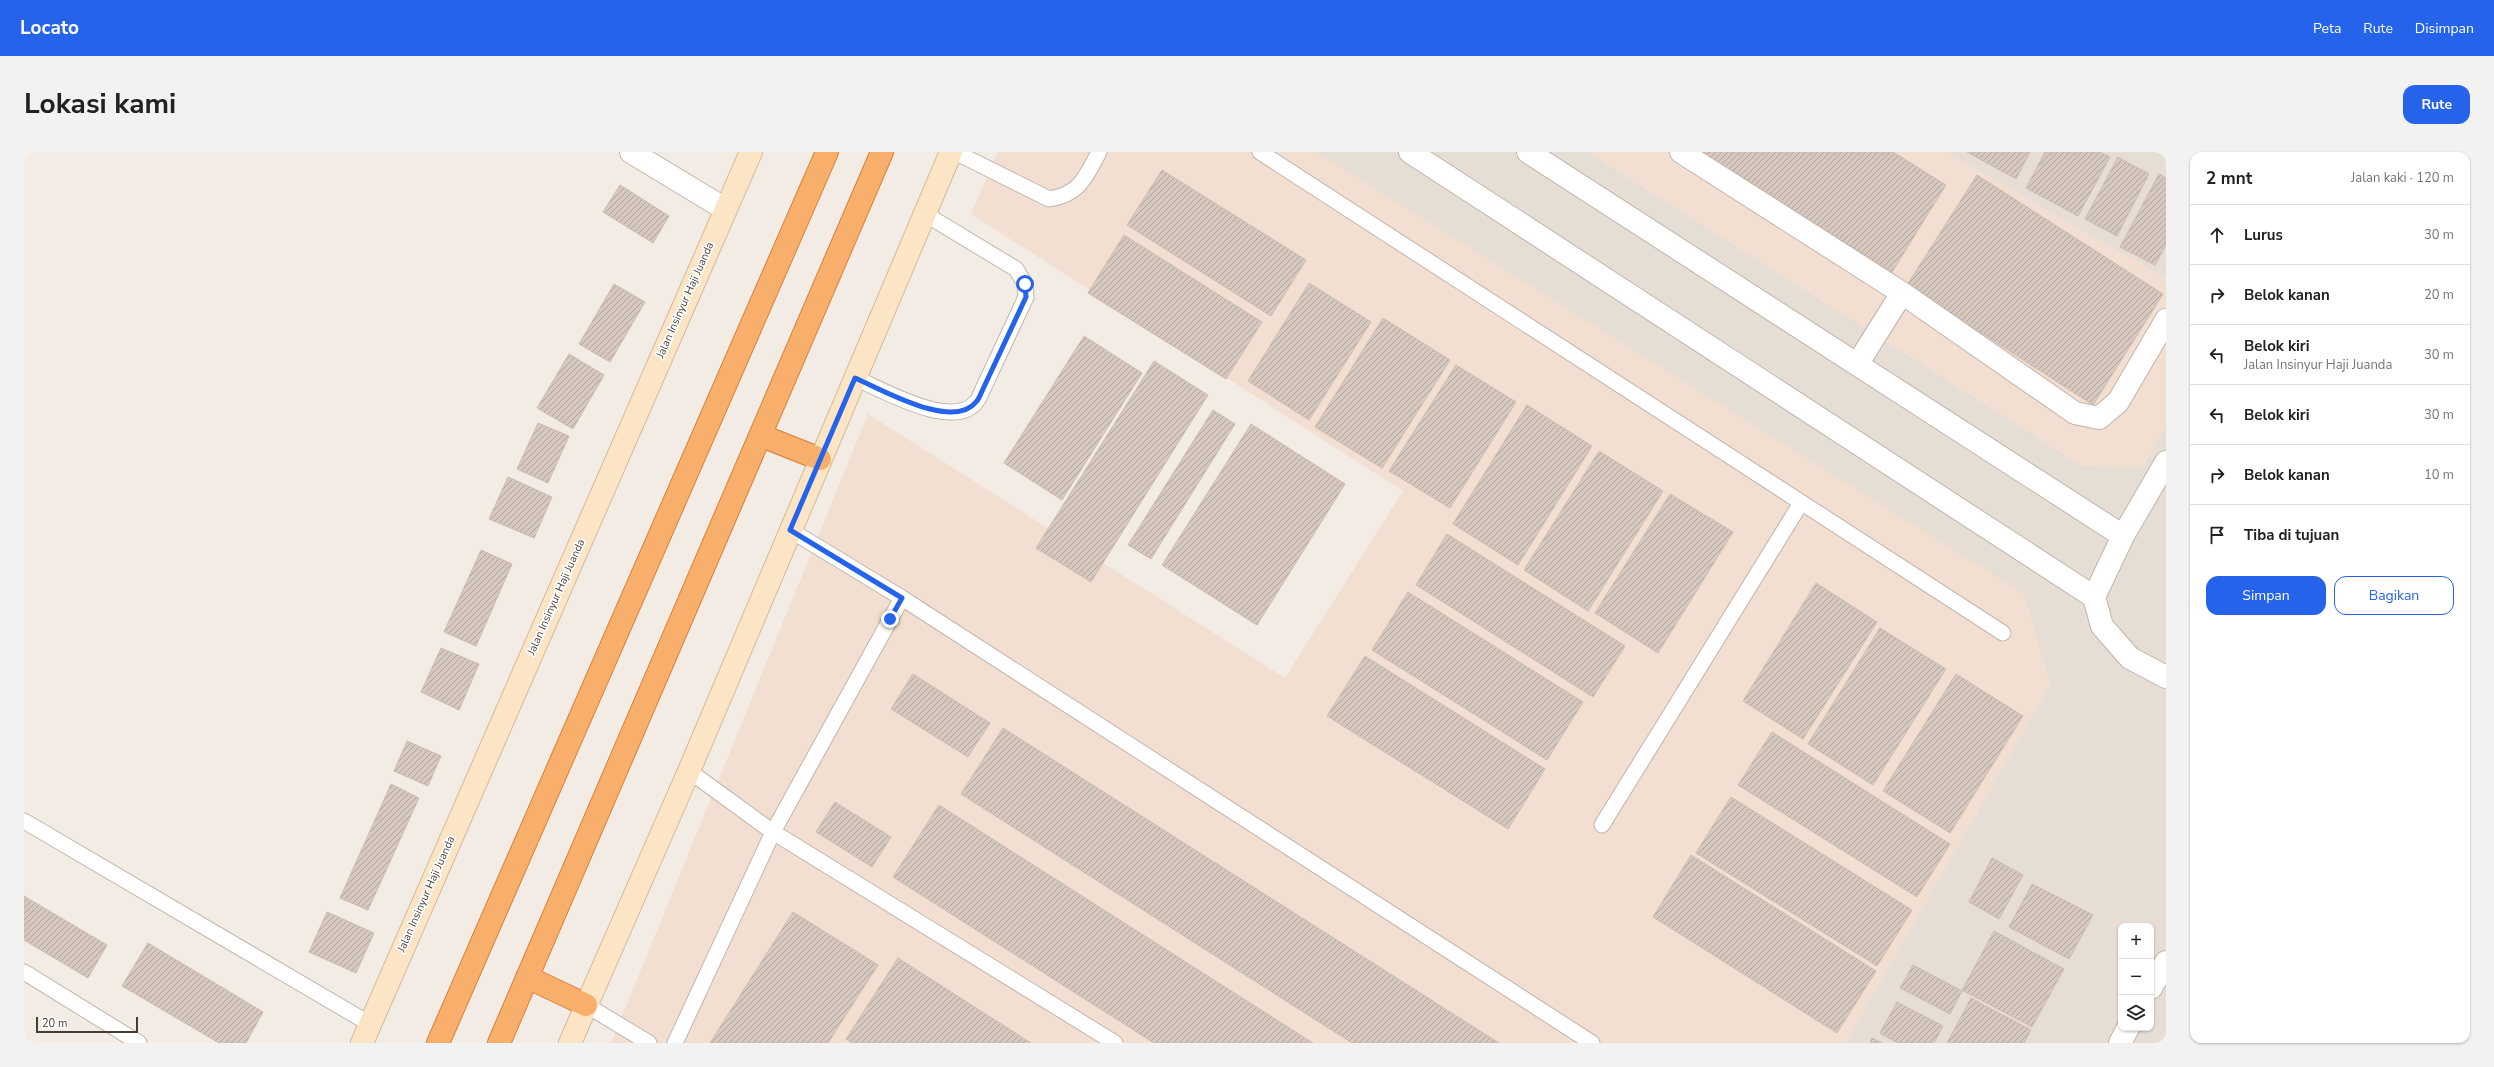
<!DOCTYPE html>
<html lang="id">
<meta charset="utf-8">
<style>
:root{--surface:#fff;--page:#f2f2f2;--text:#202124;--muted:#757577;--line:#e0e0e0;--accent:#2563eb}
body{margin:0;font-family:"Nunito Sans",sans-serif;background:var(--page);color:var(--text)}
.controls{position:absolute;right:12px;bottom:12px;display:grid;overflow:hidden;border-radius:8px;box-shadow:0 1px 3px #0004}
.controls button{width:36px;height:36px;display:grid;place-items:center;padding:0;border:0;border-bottom:1px solid var(--line);background:var(--surface);color:var(--text);font:20px sans-serif}
.scale{position:absolute;left:12px;bottom:10px;width:102px;box-sizing:border-box;padding-left:4px;border:2px solid #443c35;border-top:0;font-size:11px;line-height:14px;white-space:nowrap;color:#443c35;-webkit-text-stroke:3px #fff;paint-order:stroke}
.stop{position:absolute;width:12px;height:12px;margin:-9px;border:3px solid #2563eb;border-radius:50%;background:#fff}
.stop.end{background:#2563eb;border-color:#fff;box-shadow:0 1px 4px #0008}
.list{margin:0;padding:0;list-style:none}
h2{display:flex;justify-content:space-between;align-items:center;height:52px;margin:0;padding:0 16px;font-size:17px}
h2 small{font-size:13px;font-weight:400;color:var(--muted)}
.list li{display:grid;grid-template-columns:26px 1fr auto;gap:12px;align-items:center;box-sizing:border-box;height:60px;padding:0 16px;border-top:1px solid var(--line)}
.list b{display:block;font-size:15px;white-space:nowrap}
.list p{margin:0;font-size:13px;white-space:nowrap;color:var(--muted)}
.list em{font-size:13px;font-style:normal;color:var(--muted)}
.actions{display:flex;gap:8px;padding:12px 16px}
.actions a{flex:1;padding:9px 0;border:1px solid var(--accent);border-radius:12px;text-align:center;font-size:14px;color:var(--accent)}
.actions .main{background:var(--accent);color:#fff}
.icon{flex:none;width:22px;height:22px;fill:none;stroke:currentColor;stroke-width:2;stroke-linecap:round;stroke-linejoin:round}
.map{position:relative;flex:none;width:2142px;height:891px;overflow:hidden;border-radius:12px}
header{display:flex;align-items:center;gap:24px;box-sizing:border-box;height:56px;padding:0 20px;background:var(--accent);color:#fff}
header strong{font-size:19px}
nav{display:flex;gap:22px;margin-inline-start:auto;font-size:14px}
.intro{display:flex;align-items:center;justify-content:space-between;box-sizing:border-box;height:96px;padding:0 24px}
h1{margin:0;font-size:28px}
.button{padding:10px 18px;border-radius:12px;background:var(--accent);color:#fff;font-size:14px;font-weight:700}
main{display:flex;gap:24px;padding:0 24px}
aside{flex:1;background:var(--surface);border-radius:12px;box-shadow:0 1px 3px #0004}
.map>svg:first-child{display:block}
.residential{fill:#e6ddd4;fill-rule:evenodd}
.commercial{fill:#f3dfd1}
.building{fill:url(#building-hatch);stroke:#cdbcaf}
.lines{fill:none;stroke-linecap:round;stroke-linejoin:round}
.lane-casing{stroke:#c0b5ab;stroke-width:17}
.street-casing{stroke:#c0b5ab;stroke-width:24}
.secondary-casing{stroke:#d3b999;stroke-width:24}
.highway-casing{stroke:#d6813c;stroke-width:24}
.lane{stroke:#fff;stroke-width:15}
.street{stroke:#fff;stroke-width:22}
.secondary{stroke:#fce5c5;stroke-width:22}
.highway{stroke:#f7af6b;stroke-width:22}
.route{stroke:#2563eb;stroke-width:5}
.labels{text-anchor:middle;dominant-baseline:central;stroke-width:3.5;stroke-linejoin:round;paint-order:stroke}
.street-label{font-size:11px;fill:#443c35;stroke:#fff}
</style>
<header>
<strong>Locato</strong>
<nav><a>Peta</a><a>Rute</a><a>Disimpan</a></nav>
</header>
<div class="intro"><h1>Lokasi kami</h1><a class="button">Rute</a></div>
<main>
<div class="map">
<svg width="2142" height="891" viewBox="0 0 2142 891">
<defs>
<pattern id="building-hatch" width="6" height="6" patternUnits="userSpaceOnUse"><rect width="6" height="6" fill="#d6c8be"/><path d="M-1 1l2-2M0 6l6-6M5 7l2-2" fill="none" stroke="#afa49b"/></pattern>
</defs>
<rect width="100%" height="100%" fill="#f2ece5"/>
<path class="residential" d="M 1292,0 L 1564,0 L 2059,314 L 2119,315 L 2142,273 L 2142,891 L 1821,891 L 2026,532 ZM 2097,774 L 2127,774 L 2127,876 L 2097,876 Z
M 1922,0 L 2142,0 L 2142,127 Z"/>
<path class="commercial" d="M 974,0 L 1292,0 L 2000,442 L 2026,532 L 1821,891 L 587,891 L 844,262 L 1261,526 L 1379,339 L 947,62 Z
M 1564,0 L 1922,0 L 2142,127 L 2142,273 L 2119,315 L 2059,314 Z"/>
<path class="building" d="M 1675,0 L 1869,0 L 1922,33 L 1868,120 Z
M 1943,0 L 2006,0 L 1992,27 Z
M 2021,0 L 2076,0 L 2086,5 L 2054,64 L 2002,36 Z
M 2094,5 L 2125,22 L 2093,84 L 2061,67 Z
M 1138,18 L 1282,108 L 1247,164 L 1103,73 Z
M 2135,22 L 2142,26 L 2142,93 L 2131,113 L 2096,95 Z
M 1953,23 L 2139,142 L 2069,253 L 1883,133 Z
M 596,33 L 645,64 L 629,91 L 579,60 Z
M 1100,83 L 1238,170 L 1202,227 L 1064,141 Z
M 1285,131 L 1347,170 L 1285,268 L 1224,229 Z
M 590,132 L 621,150 L 586,210 L 555,192 Z
M 1359,166 L 1426,208 L 1358,316 L 1291,275 Z
M 1060,184 L 1118,221 L 1038,348 L 980,311 Z
M 545,202 L 580,223 L 549,277 L 513,256 Z
M 1130,209 L 1184,243 L 1067,430 L 1012,396 Z
M 1432,213 L 1492,250 L 1426,356 L 1365,319 Z
M 1503,253 L 1568,294 L 1494,413 L 1429,372 Z
M 1189,258 L 1211,272 L 1127,407 L 1104,393 Z
M 514,271 L 545,284 L 524,331 L 493,317 Z
M 1227,272 L 1321,332 L 1233,473 L 1138,413 Z
M 1575,299 L 1639,339 L 1564,459 L 1500,418 Z
M 484,325 L 528,345 L 510,386 L 465,367 Z
M 1646,342 L 1709,380 L 1634,501 L 1571,461 Z
M 1423,382 L 1601,494 L 1569,545 L 1392,433 Z
M 457,398 L 488,412 L 452,494 L 420,480 Z
M 1792,431 L 1853,470 L 1779,587 L 1719,549 Z
M 1384,440 L 1559,550 L 1523,608 L 1348,498 Z
M 1856,476 L 1922,517 L 1849,633 L 1784,592 Z
M 417,496 L 455,512 L 435,558 L 397,540 Z
M 1341,504 L 1521,617 L 1484,677 L 1303,564 Z
M 889,522 L 966,571 L 944,605 L 867,557 Z
M 1932,522 L 1999,564 L 1926,681 L 1859,639 Z
M 979,576 L 1475,891 L 1328,891 L 937,642 Z
M 1748,580 L 1926,692 L 1893,745 L 1714,633 Z
M 383,589 L 417,604 L 404,634 L 370,619 Z
M 367,632 L 395,646 L 344,758 L 316,746 Z
M 1707,645 L 1888,758 L 1853,814 L 1672,701 Z
M 811,650 L 867,685 L 848,715 L 792,680 Z
M 915,653 L 1289,891 L 1130,891 L 869,725 Z
M 1667,703 L 1852,819 L 1813,881 L 1629,765 Z
M 1968,706 L 1999,723 L 1975,767 L 1945,750 Z
M 2008,732 L 2069,763 L 2045,807 L 1985,775 Z
M 0,744 L 83,793 L 64,826 L 0,788 Z
M 303,760 L 350,781 L 332,821 L 285,800 Z
M 769,760 L 854,813 L 804,891 L 686,891 Z
M 1970,779 L 2040,817 L 2008,875 L 1938,838 Z
M 124,791 L 239,860 L 222,891 L 195,891 L 98,834 Z
M 874,806 L 1007,891 L 828,891 L 822,887 Z
M 1889,813 L 1938,839 L 1926,862 L 1876,836 Z
M 1947,846 L 2007,878 L 2000,891 L 1923,891 Z
M 1873,850 L 1919,874 L 1910,891 L 1874,891 L 1856,881 Z
M 1848,886 L 1858,891 L 1846,891 Z"/>
<g class="lines">
<g class="lane-casing">
<path id="lane" d="M 931,0 L 1025,47 C 1055,43 1062,25 1075,0
M 1236,0 L 1979,481
M 831,226 C 857,237 929,279 952,250 C 955,247 957,241 959,237 L 1002,145 L 1001,132 L 992,117 L 901,62
M 766,378 L 878,446 L 1568,891
M 665,619 L 749,680 L 1091,891
M 0,669 L 346,872
M 1578,673 L 1777,351
M 0,820 L 115,891
M 562,853 L 625,891
M 651,891 L 749,680 L 878,446"/>
</g>
<g class="street-casing">
<path id="street" d="M 607,0 L 701,57
M 1386,0 L 2070,445 L 2078,474 L 2106,506 L 2142,525
M 1504,0 L 2099,384
M 1657,0 L 1878,141 L 2051,261 L 2075,266 L 2094,250 L 2142,168
M 1834,211 L 1878,141
M 2070,445 L 2099,384 L 2142,310
M 2127,836 L 2142,810
M 2096,891 L 2104,876"/>
</g>
<g class="secondary-casing">
<path id="secondary" d="M 338,891 L 727,0
M 546,891 L 665,619 L 927,0"/>
</g>
<g class="highway-casing">
<path id="highway" d="M 738,284 L 796,307
M 503,825 L 562,853
M 414,891 L 803,0
M 475,891 L 858,0"/>
</g>
<use href="#lane" class="lane"/>
<use href="#street" class="street"/>
<use href="#secondary" class="secondary"/>
<use href="#highway" class="highway"/>
</g>
<g class="lines">
<path class="route" d="M 866,467 L 878,446 L 766,378 L 831,226 C 857,237 929,279 952,250 C 955,247 957,241 959,237 L 1002,145 L 1001,132"/>
</g>
<g class="labels">
<g class="street-label">
<text transform="translate(661 148) rotate(-66)">Jalan Insinyur Haji Juanda</text>
<text transform="translate(532 445) rotate(-66)">Jalan Insinyur Haji Juanda</text>
<text transform="translate(402 742) rotate(-66)">Jalan Insinyur Haji Juanda</text>
</g>
</g>
</svg>
<div class="controls">
<button>+</button>
<button>−</button>
<button><svg class="icon" aria-label="layers" viewBox="0 0 24 24"><path d="M12 4l9 5-9 5-9-5zM3 14l9 5 9-5"/></svg></button>
</div>
<div class="scale">20 m</div>
<div class="stop" style="left:1001px;top:132px"></div>
<div class="stop end" style="left:866px;top:467px"></div>
</div>
<aside>
<h2>2 mnt<small>Jalan kaki · 120 m</small></h2>
<ul class="list">
<li><svg class="icon" aria-label="ahead" viewBox="0 0 24 24"><path d="M12 20V5M6 11l6-6 6 6"/></svg><div><b>Lurus</b></div><em>30 m</em></li>
<li><svg class="icon" aria-label="right" viewBox="0 0 24 24"><path d="M7 20v-9h11M14 6l5 5-5 5"/></svg><div><b>Belok kanan</b></div><em>20 m</em></li>
<li><svg class="icon" aria-label="left" viewBox="0 0 24 24"><path d="M17 20v-9H6M10 6l-5 5 5 5"/></svg><div><b>Belok kiri</b><p>Jalan Insinyur Haji Juanda</p></div><em>30 m</em></li>
<li><svg class="icon" aria-label="left" viewBox="0 0 24 24"><path d="M17 20v-9H6M10 6l-5 5 5 5"/></svg><div><b>Belok kiri</b></div><em>30 m</em></li>
<li><svg class="icon" aria-label="right" viewBox="0 0 24 24"><path d="M7 20v-9h11M14 6l5 5-5 5"/></svg><div><b>Belok kanan</b></div><em>10 m</em></li>
<li><svg class="icon" aria-label="arrive" viewBox="0 0 24 24"><path d="M6 21V4h12l-3 4 3 4H6"/></svg><div><b>Tiba di tujuan</b></div></li>
</ul>
<div class="actions"><a class="main">Simpan</a><a>Bagikan</a></div>
</aside>
</main>
